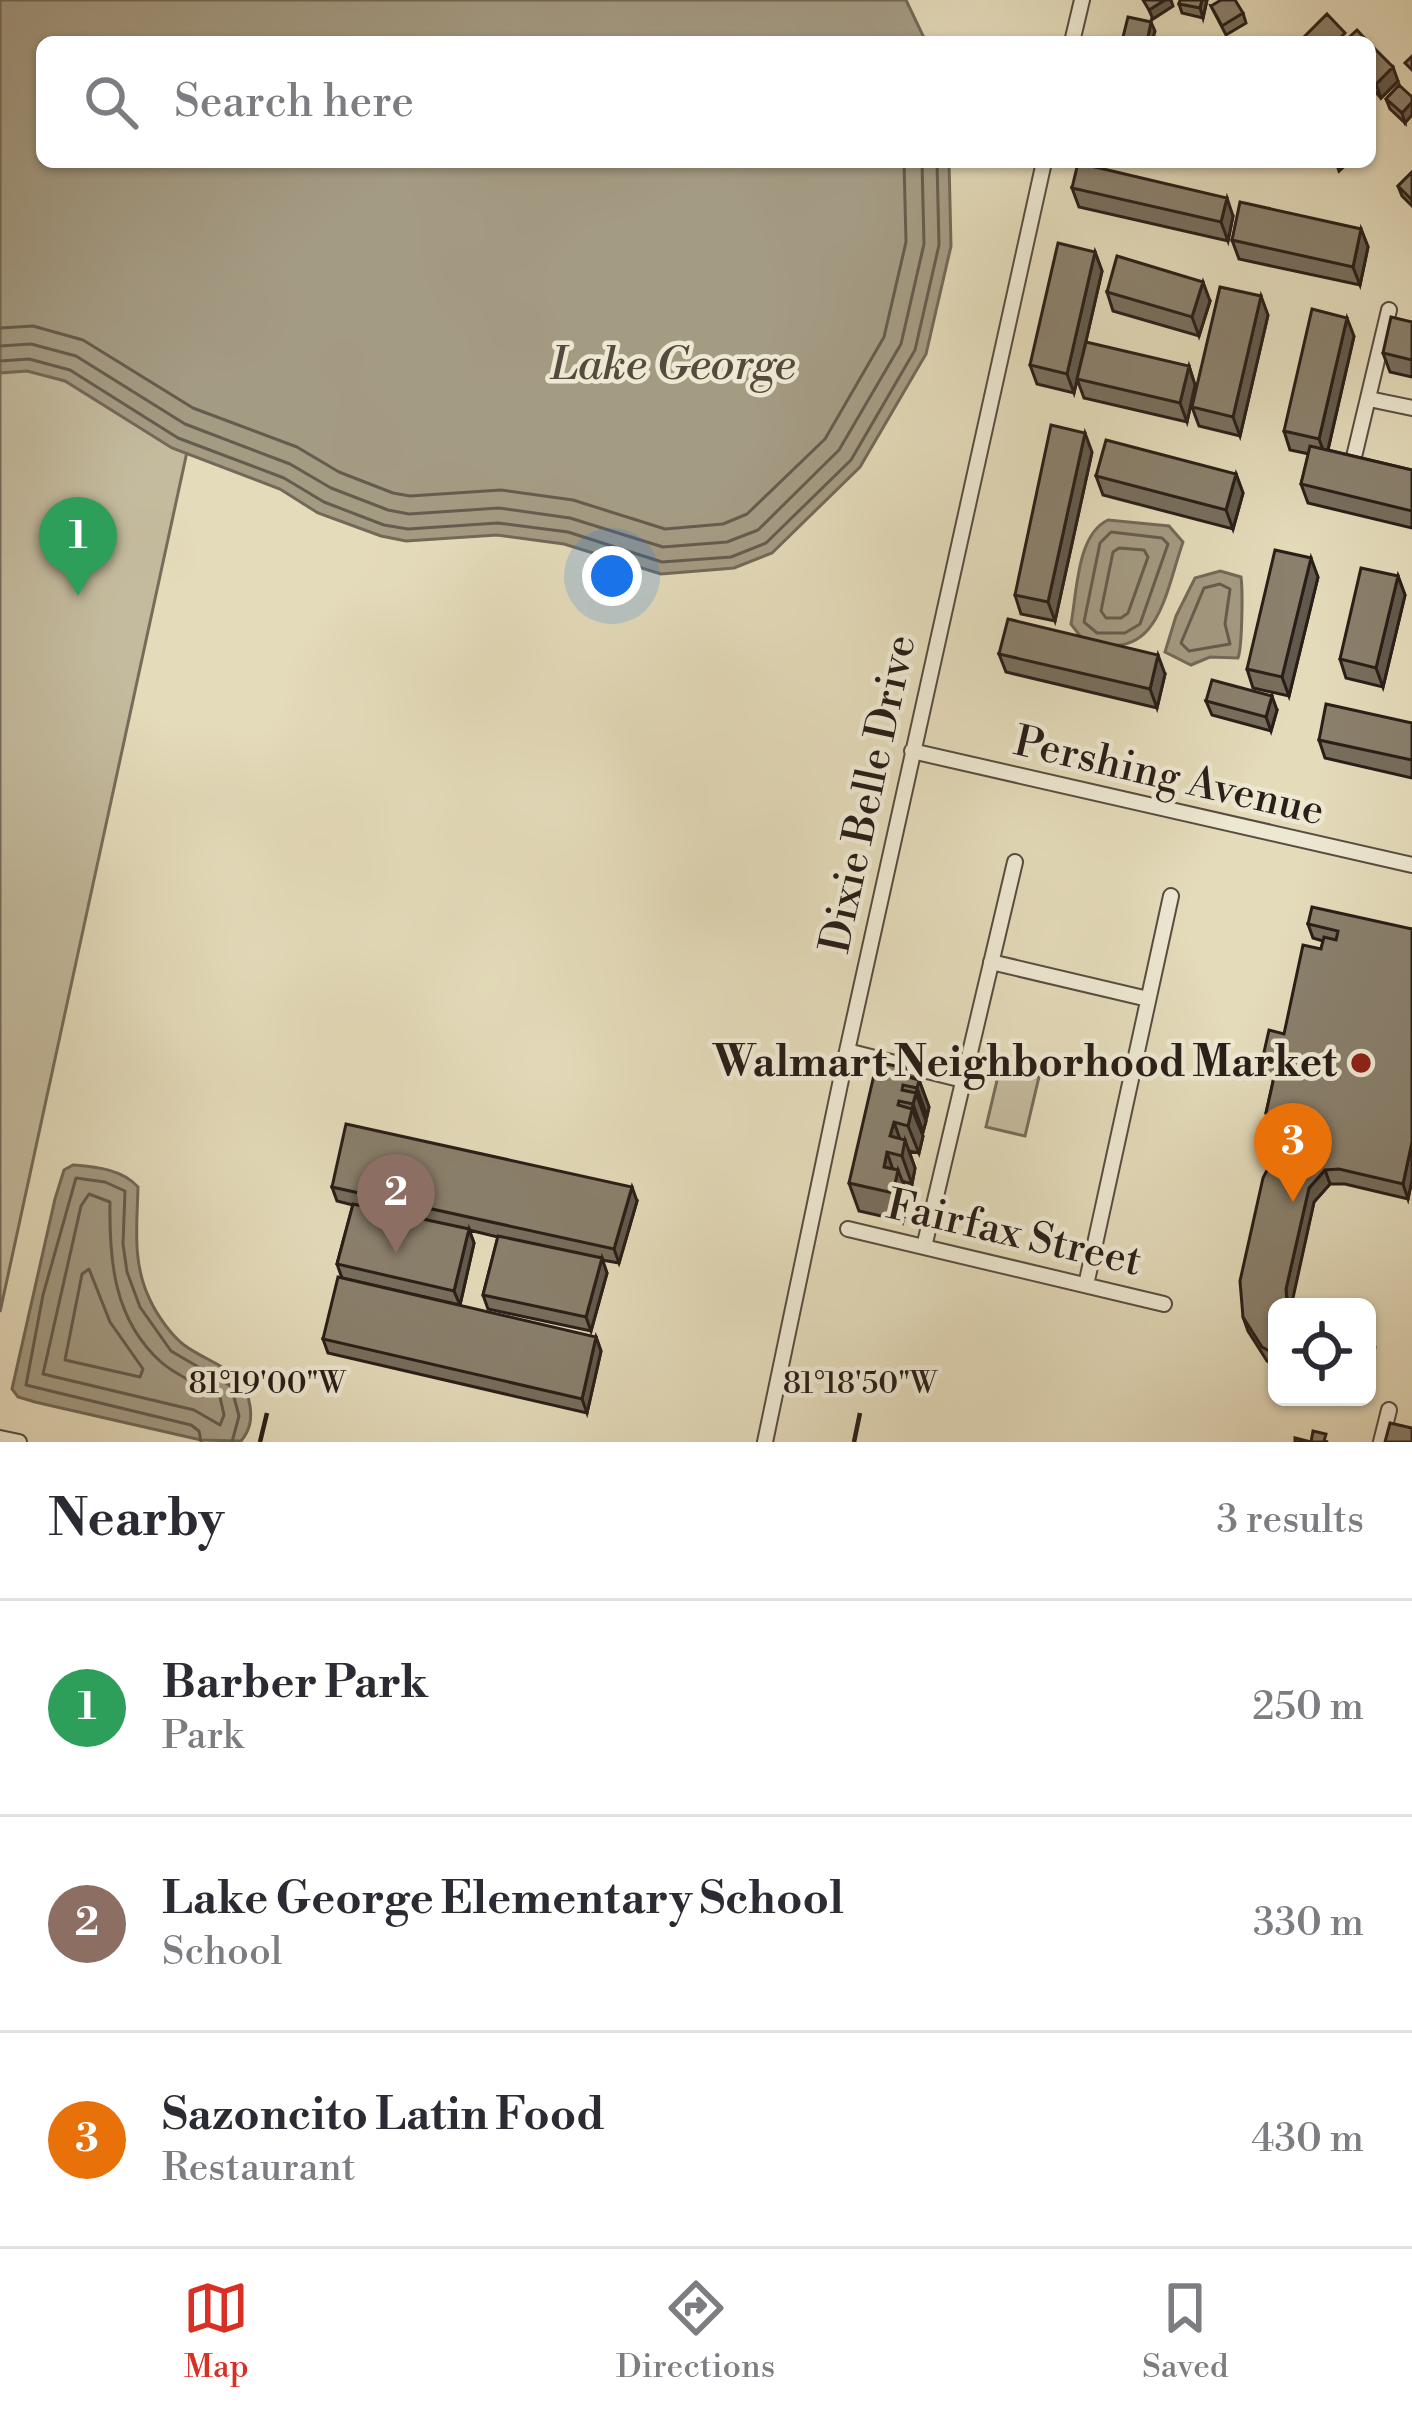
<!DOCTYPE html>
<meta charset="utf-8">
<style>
:root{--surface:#fff;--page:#f2f2f3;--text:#2b2b33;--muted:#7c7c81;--line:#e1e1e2;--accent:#d93025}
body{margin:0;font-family:"Libre Bodoni",serif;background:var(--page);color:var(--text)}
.controls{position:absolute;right:36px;bottom:36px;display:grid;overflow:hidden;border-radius:18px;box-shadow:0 3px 9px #0004}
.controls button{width:108px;height:108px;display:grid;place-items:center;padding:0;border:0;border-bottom:3px solid var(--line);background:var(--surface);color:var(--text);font:60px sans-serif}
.you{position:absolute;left:612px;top:576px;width:42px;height:42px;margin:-30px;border:9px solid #fff;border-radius:50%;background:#1a73e8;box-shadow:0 0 0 18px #1a73e833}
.badge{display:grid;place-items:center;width:78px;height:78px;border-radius:50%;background:var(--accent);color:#fff;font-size:39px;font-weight:700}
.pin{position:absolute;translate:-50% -99px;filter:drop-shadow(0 3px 6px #0008)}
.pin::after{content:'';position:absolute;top:63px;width:42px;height:36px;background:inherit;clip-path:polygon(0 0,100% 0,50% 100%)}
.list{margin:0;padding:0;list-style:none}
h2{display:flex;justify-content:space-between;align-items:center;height:156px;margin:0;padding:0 48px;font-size:51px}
h2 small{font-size:39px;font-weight:400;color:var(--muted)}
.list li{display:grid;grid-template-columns:78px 1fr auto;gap:36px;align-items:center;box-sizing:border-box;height:216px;padding:0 48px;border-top:3px solid var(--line)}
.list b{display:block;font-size:45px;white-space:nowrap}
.list p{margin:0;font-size:39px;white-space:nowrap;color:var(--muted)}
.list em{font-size:39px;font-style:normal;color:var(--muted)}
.icon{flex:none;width:66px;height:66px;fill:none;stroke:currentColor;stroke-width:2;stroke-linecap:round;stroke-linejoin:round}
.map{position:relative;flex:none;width:1412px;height:1442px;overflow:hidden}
.search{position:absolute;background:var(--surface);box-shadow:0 3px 9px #0004;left:36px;right:36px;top:36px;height:132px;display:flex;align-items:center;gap:30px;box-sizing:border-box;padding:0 42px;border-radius:18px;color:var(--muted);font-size:45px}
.sheet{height:804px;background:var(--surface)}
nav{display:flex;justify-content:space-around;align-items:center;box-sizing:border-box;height:168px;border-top:3px solid var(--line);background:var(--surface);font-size:33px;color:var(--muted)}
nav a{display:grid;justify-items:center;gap:6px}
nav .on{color:var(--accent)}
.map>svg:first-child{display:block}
.green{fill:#c4bb9e;stroke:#766c5b;stroke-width:3}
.water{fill:#a49b83;stroke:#736958;stroke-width:3}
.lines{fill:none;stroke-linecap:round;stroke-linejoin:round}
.shore{stroke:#665c4e;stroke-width:3}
.minor-casing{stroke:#584d40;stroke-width:18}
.minor{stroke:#ede8d2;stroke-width:14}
.wall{fill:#776e5d;stroke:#291e18;stroke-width:3}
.shaded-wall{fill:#615a4c;stroke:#291e18;stroke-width:3}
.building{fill:#8a806c;stroke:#291e18;stroke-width:3}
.ticks{fill:none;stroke:#291e18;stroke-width:4.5}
.poi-dot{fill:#8f2418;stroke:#ede8d2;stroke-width:4.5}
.labels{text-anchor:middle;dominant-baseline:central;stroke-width:9;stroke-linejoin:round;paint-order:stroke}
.street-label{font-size:42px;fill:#291e18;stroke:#ede8d2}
.poi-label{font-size:42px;font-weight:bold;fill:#291e18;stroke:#ede8d2;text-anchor:end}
.water-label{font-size:45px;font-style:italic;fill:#544a3d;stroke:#ede8d2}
.ticks-label{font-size:30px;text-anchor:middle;fill:#291e18;stroke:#ede8d2;stroke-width:9;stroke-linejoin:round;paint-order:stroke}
</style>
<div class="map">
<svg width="1412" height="1442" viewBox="0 0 1412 1442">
<rect width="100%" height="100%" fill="#e4dbba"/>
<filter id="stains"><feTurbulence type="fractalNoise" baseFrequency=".00167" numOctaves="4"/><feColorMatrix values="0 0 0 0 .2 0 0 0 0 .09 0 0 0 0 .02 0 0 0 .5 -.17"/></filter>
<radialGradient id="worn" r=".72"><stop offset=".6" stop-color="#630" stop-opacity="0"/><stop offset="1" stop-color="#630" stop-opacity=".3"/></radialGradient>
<path class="green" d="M 0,108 L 42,162 L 250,162 L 0,1312 Z
M 1003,1055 L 1042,1064 L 1025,1136 L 986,1127 Z"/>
<path class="water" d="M 0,0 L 906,0 L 926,42 L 42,42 L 42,162 L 949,162 L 951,246 L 926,354 L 860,467 L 772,553 L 734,568 L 661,574 L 564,544 L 497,535 L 406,541 L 381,536 L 318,513 L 280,489 L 172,448 L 65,381 L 27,371 L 0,373 Z
M 1108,520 L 1169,526 L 1183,542 C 1164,596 1159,665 1084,641 L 1071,624 C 1077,592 1077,534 1108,520 Z
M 1220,571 L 1241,577 C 1243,592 1242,648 1238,658 L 1210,657 L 1191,665 L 1165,652 L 1176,616 L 1195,578 Z
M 73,1165 C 96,1167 122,1169 138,1187 C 137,1227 132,1263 150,1300 C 157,1315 171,1335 184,1345 C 211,1365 245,1368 250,1406 C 252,1420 250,1430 241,1441 L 201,1440 L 35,1402 L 18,1397 L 12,1389 L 55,1199 L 64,1170 Z"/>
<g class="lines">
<path class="shore" d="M 0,328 L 33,326 L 83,340 L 193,408 L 297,447 L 339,472 L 393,493 L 410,496 L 501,490 L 573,500 L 665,529 L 723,524 L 747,514 L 825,439 L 884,337 L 906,242 L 904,162
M 0,346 L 31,344 L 76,356 L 185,424 L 290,464 L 331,488 L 388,510 L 409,514 L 499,508 L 570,518 L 663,547 L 727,542 L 758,530 L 839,450 L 901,344 L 924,244 L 922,162
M 0,361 L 29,359 L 70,370 L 178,438 L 284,478 L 324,502 L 384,525 L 408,529 L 498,523 L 568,532 L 662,562 L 731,557 L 766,543 L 851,460 L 915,350 L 939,245 L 937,162
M 1111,532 L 1162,538 L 1168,544 L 1140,624 L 1125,633 L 1097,633 L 1084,622 L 1100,543 Z
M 1119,548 L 1144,550 L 1148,557 L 1128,613 L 1121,618 L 1106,618 L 1101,611 L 1113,552 Z
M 1220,584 L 1230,589 L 1225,624 L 1230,644 L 1189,651 L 1181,643 L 1204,588 Z
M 89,1194 L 110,1202 C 109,1261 114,1320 161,1362 C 178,1377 201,1385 220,1397 L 224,1415 L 220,1425 L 194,1410 L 43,1374 L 81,1206 Z
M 89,1269 L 110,1322 L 143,1369 L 140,1377 L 65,1360 L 82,1274 Z
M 201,1442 L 199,1431 L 191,1425 L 26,1385 L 43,1295 L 76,1178 L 105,1182 L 125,1191 L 123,1244 L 127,1272 L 140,1307 L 171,1351 L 231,1386 L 239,1416 L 232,1442"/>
<g class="minor-casing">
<path id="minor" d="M 1072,42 L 1082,0
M 1369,399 L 1412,408
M 1353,461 L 1389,310
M 912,751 L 1412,865
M 991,962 L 1148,999
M 847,1051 L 963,1080
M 848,1229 L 1164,1304
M 924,1247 L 1015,862
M 1086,1285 L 1171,896
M 0,1438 L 19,1442
M 765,1442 L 847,1051 L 1044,162
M 1381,1442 L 1389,1410"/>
</g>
<use href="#minor" class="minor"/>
</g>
<path class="wall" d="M 1207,0 L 1203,18 L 1182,13 L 1179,4 Z
M 1211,6 L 1243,13 L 1246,23 L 1226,35 Z
M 1370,44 L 1398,81 L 1381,98 L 1370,86 Z
M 1399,85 L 1405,123 L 1390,109 L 1386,99 Z
M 1412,172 L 1412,206 L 1402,196 L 1398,186 Z
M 1072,188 L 1233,216 L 1228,241 L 1079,207 Z
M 1361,229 L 1368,247 L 1360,285 L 1239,259 L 1232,240 Z
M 1095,252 L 1102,271 L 1074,393 L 1037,384 L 1030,365 Z
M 1107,292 L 1210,301 L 1199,336 L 1113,311 Z
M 1268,315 L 1240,436 L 1199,426 L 1192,407 Z
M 1412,322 L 1412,377 L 1390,372 L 1383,353 Z
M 1354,336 L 1328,450 L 1412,470 L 1412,528 L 1308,503 L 1301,484 L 1309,454 L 1290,450 L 1284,431 Z
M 1189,366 L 1195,385 L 1187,422 L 1084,398 L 1077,379 Z
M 1092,452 L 1055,621 L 1021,614 L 1015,595 Z
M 1236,474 L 1243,493 L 1233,529 L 1103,495 L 1096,476 Z
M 1398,576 L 1405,595 L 1383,687 L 1346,678 L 1340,659 Z
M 1318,577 L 1289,696 L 1253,688 L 1247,669 Z
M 999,654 L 1165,674 L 1157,708 L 1006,672 Z
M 1206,701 L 1277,710 L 1271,731 L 1212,715 Z
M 1412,723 L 1412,778 L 1325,758 L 1319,740 Z
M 1308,924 L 1412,929 L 1412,1180 L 1408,1199 L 1345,1184 L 1330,1184 L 1314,1202 L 1291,1303 L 1277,1307 L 1277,1367 L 1267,1361 L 1248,1331 L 1243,1317 L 1298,1133 L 1271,1127 L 1266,1113 L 1274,1077 L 1267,1075 L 1262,1061 L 1284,1034 L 1321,949 L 1323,941 L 1313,938 Z
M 905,1068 L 909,1077 L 919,1080 L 929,1107 L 927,1116 L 924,1115 L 926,1121 L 923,1132 L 921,1131 L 923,1136 L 919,1153 L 909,1151 L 915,1168 L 912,1184 L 902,1181 L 909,1198 L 903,1221 L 859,1211 L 849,1183 Z
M 332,1187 L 637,1201 L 619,1263 L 602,1260 L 607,1273 L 591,1331 L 488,1309 L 483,1295 L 498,1237 L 469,1230 L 474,1243 L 460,1305 L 342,1278 L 337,1264 L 353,1205 L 337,1201 Z
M 596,1337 L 601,1351 L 587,1413 L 328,1353 L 323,1339 Z"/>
<path class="shaded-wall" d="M 1165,0 L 1171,0 L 1173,6 L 1153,19 L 1149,10 Z
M 1202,0 L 1207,0 L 1203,18 L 1200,8 Z
M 1151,22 L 1155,31 L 1152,42 L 1147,42 Z
M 1393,67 L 1398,81 L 1381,98 L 1376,84 Z
M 1412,102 L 1412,115 L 1405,123 L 1402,113 Z
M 1336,162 L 1349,162 L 1339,171 Z
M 1227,198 L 1233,216 L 1228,241 L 1221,222 Z
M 1361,229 L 1368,247 L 1360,285 L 1353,267 Z
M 1095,252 L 1102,271 L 1074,393 L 1067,374 Z
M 1203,282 L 1210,301 L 1199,336 L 1192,317 Z
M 1261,296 L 1268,315 L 1240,436 L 1233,417 Z
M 1347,318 L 1354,336 L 1326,458 L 1319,439 Z
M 1189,366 L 1195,385 L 1187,422 L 1180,403 Z
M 1085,433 L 1092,452 L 1055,621 L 1048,602 Z
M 1236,474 L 1243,493 L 1233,529 L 1226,510 Z
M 1311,558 L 1318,577 L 1289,696 L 1282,677 Z
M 1398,576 L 1405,595 L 1383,687 L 1376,668 Z
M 1158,655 L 1165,674 L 1157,708 L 1150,689 Z
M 1272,696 L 1277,710 L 1271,731 L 1266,717 Z
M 919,1080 L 929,1107 L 927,1116 L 917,1088 Z
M 916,1093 L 926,1121 L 923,1132 L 913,1104 Z
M 912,1109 L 923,1136 L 919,1153 L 908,1126 Z
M 894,1122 L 903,1148 L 905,1140 L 915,1168 L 912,1184 L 902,1156 L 890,1136 Z
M 1412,1142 L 1412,1180 L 1408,1199 L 1403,1184 Z
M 887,1152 L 896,1179 L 898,1170 L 909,1198 L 903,1221 L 884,1167 Z
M 1325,1170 L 1330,1184 L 1314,1202 L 1291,1307 L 1288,1307 L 1286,1289 L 1309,1188 Z
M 632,1187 L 637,1201 L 619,1263 L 614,1249 Z
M 469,1229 L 474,1243 L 460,1305 L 454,1291 Z
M 602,1258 L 607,1273 L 591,1331 L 586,1317 Z
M 1370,1333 L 1375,1347 L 1367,1384 L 1367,1346 Z
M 596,1337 L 601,1351 L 587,1413 L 582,1399 Z"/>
<path class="building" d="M 1143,0 L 1165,0 L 1149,10 Z
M 1180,0 L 1202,0 L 1200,8 L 1179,4 Z
M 1221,0 L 1235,0 L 1243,13 L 1222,26 L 1211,6 Z
M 1327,14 L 1345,33 L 1336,42 L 1307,42 L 1303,38 Z
M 1128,17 L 1151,22 L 1147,42 L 1123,37 Z
M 1357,30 L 1368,42 L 1344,42 Z
M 1370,44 L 1393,67 L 1376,84 L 1370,78 Z
M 1412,56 L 1412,70 L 1405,63 Z
M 1399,85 L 1412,97 L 1412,102 L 1402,113 L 1386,99 Z
M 1078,163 L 1227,198 L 1221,222 L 1072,188 Z
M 1412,172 L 1412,200 L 1398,186 Z
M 1240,202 L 1361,229 L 1353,267 L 1232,240 Z
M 1058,243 L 1095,252 L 1067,374 L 1030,365 Z
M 1117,256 L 1203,282 L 1192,317 L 1107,292 Z
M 1220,287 L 1261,296 L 1233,417 L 1192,407 Z
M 1312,309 L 1347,318 L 1319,439 L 1284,431 Z
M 1391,317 L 1412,322 L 1412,360 L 1383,353 Z
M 1086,342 L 1189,366 L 1180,403 L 1077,379 Z
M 1051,425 L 1085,433 L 1048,602 L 1015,595 Z
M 1106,440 L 1236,474 L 1226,510 L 1096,476 Z
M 1310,446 L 1412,470 L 1412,511 L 1301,484 Z
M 1275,550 L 1311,558 L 1282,677 L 1247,669 Z
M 1361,568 L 1398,576 L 1376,668 L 1340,659 Z
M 1008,619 L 1158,655 L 1150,689 L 999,654 Z
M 1212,680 L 1272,696 L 1266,717 L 1206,701 Z
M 1326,704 L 1412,723 L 1412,760 L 1319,740 Z
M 1312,907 L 1412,929 L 1412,1142 L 1403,1184 L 1339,1169 L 1325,1170 L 1309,1188 L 1286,1289 L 1287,1303 L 1291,1307 L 1277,1307 L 1277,1355 L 1262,1347 L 1243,1317 L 1240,1281 L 1263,1178 L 1280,1145 L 1312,1123 L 1266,1113 L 1277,1064 L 1262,1061 L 1269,1030 L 1284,1034 L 1303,945 L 1321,949 L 1324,937 L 1336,940 L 1338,931 L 1308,924 Z
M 877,1062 L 905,1068 L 904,1076 L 919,1080 L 917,1088 L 903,1085 L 902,1090 L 916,1093 L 913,1104 L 899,1101 L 898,1105 L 912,1109 L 908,1126 L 894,1122 L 890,1136 L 905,1140 L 902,1156 L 887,1152 L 884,1167 L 898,1170 L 893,1193 L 849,1183 Z
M 346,1124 L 632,1187 L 614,1249 L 332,1187 Z
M 353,1204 L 469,1229 L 454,1291 L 337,1264 Z
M 498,1236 L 602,1258 L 586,1317 L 483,1295 Z
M 338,1277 L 596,1337 L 582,1399 L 323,1339 Z
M 1390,1423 L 1412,1428 L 1412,1442 L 1385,1442 Z
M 1313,1431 L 1326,1434 L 1324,1441 L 1328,1442 L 1295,1442 L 1295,1438 L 1311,1442 Z"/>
<path class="ticks" d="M 260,1442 L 267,1413M 854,1442 L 860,1413"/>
<circle class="poi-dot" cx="1361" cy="1063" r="12"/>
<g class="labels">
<g class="street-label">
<text transform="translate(1169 777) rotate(13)">Pershing Avenue</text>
<text transform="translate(869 794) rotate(-78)">Dixie Belle Drive</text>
<text transform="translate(1014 1234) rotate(13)">Fairfax Street</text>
</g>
<g class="poi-label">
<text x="1337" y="1063">Walmart Neighborhood Market</text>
</g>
<g class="water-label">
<text x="673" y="365">Lake George</text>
</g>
</g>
<g class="ticks-label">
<text x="267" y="1393">81°19'00"W</text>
<text x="860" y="1393">81°18'50"W</text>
</g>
<rect width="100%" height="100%" filter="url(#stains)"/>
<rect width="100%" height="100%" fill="url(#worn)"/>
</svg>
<div class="controls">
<button><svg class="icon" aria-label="locate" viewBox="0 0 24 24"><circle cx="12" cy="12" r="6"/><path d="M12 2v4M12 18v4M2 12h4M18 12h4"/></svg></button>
</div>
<div class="you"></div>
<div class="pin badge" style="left:78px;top:596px;background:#2e9e5b">1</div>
<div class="pin badge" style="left:396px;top:1253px;background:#8d6e63">2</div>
<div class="pin badge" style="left:1293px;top:1202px;background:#e8710a">3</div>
<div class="search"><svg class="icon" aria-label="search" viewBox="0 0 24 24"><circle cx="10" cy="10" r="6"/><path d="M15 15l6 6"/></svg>Search here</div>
</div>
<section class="sheet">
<h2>Nearby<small>3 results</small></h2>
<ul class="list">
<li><span class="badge" style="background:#2e9e5b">1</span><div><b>Barber Park</b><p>Park</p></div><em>250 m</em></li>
<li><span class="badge" style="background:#8d6e63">2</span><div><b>Lake George Elementary School</b><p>School</p></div><em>330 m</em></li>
<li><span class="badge" style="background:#e8710a">3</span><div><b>Sazoncito Latin Food</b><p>Restaurant</p></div><em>430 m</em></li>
</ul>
</section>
<nav>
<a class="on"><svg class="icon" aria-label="map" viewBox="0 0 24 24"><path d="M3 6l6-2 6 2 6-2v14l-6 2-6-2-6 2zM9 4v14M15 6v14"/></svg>Map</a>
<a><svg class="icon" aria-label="directions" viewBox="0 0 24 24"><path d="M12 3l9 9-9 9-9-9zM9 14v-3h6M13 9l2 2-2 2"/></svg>Directions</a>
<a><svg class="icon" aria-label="saved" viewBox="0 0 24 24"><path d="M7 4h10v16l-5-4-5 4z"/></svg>Saved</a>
</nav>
